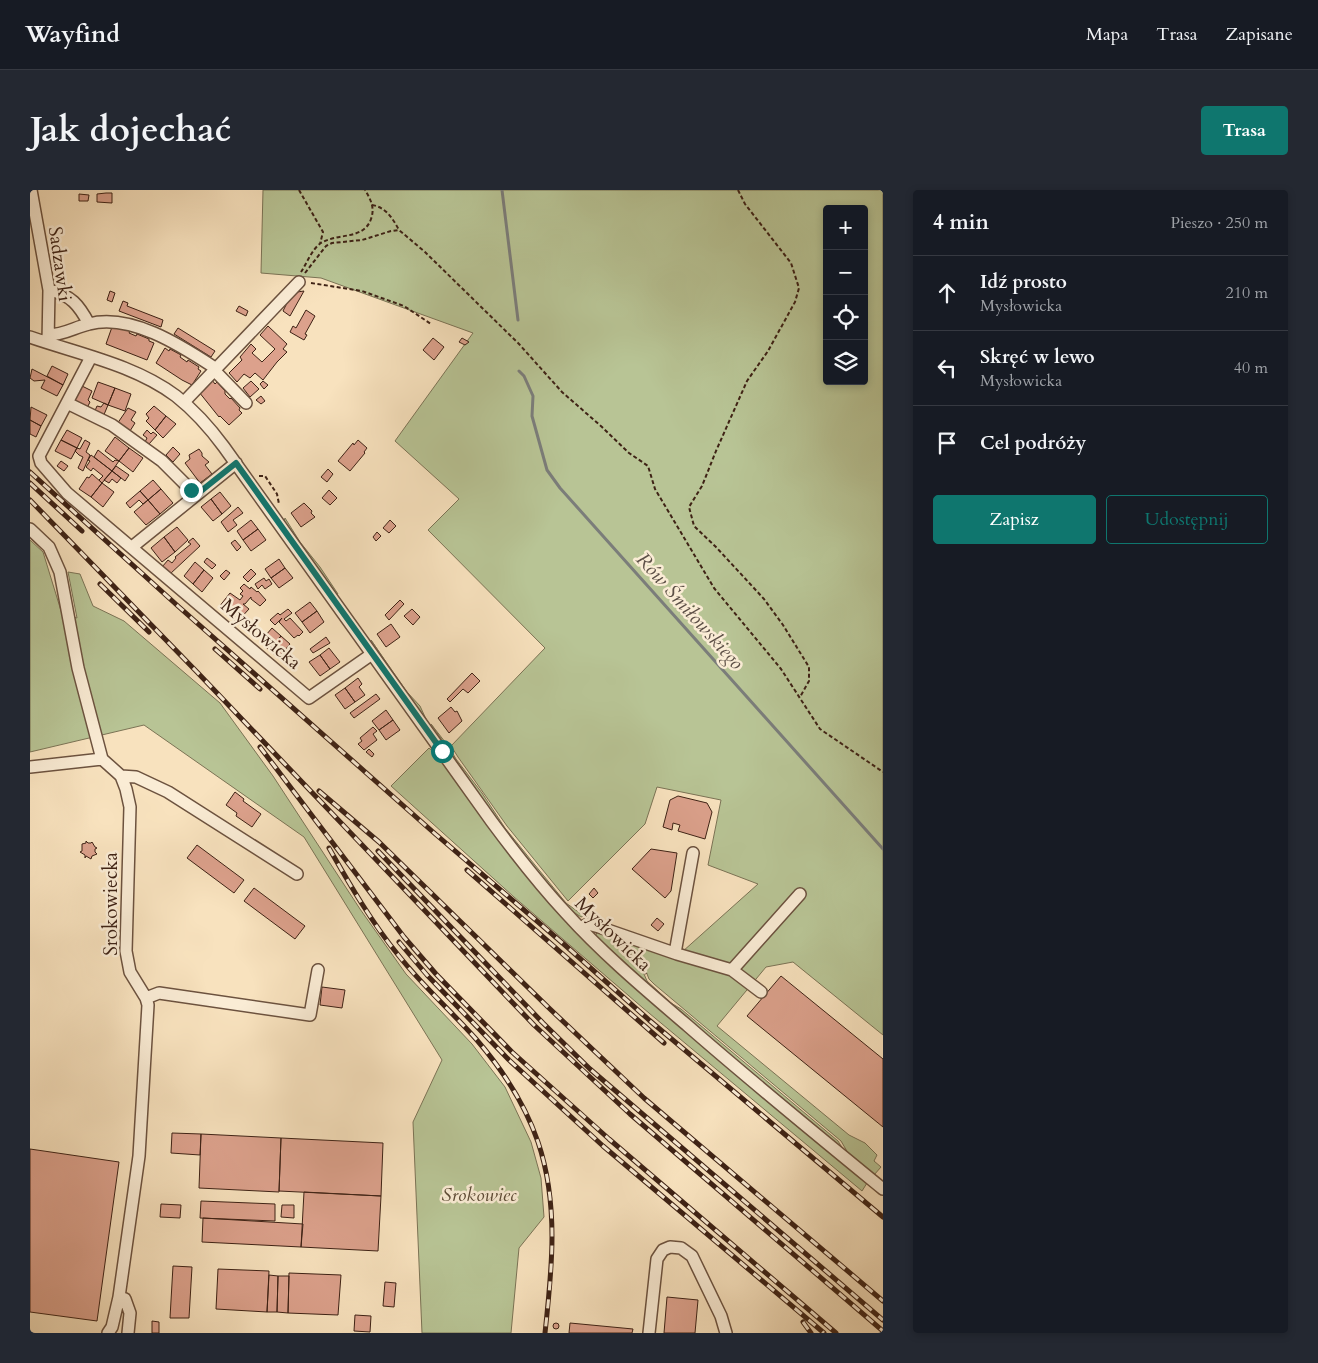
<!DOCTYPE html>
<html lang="pl">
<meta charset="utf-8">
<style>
:root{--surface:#171b24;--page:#242831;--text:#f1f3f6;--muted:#9ea1a6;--line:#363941;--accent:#0f766e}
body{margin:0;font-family:Cardo,serif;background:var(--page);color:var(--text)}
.controls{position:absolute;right:15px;top:15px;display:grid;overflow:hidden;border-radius:5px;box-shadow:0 2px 8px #0003}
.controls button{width:45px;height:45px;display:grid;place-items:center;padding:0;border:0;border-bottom:1px solid var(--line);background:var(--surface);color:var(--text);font:25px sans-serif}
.stop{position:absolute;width:15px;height:15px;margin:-11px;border:4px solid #0f766e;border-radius:50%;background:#fff}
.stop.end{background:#0f766e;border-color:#fff;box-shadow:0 1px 5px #0008}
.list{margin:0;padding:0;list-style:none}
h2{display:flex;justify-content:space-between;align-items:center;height:65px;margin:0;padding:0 20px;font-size:21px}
h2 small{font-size:16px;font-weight:400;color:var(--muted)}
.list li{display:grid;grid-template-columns:32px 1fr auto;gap:15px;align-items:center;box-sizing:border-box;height:75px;padding:0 20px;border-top:1px solid var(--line)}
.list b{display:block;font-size:19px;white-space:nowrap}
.list p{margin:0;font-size:16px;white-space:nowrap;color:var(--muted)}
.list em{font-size:16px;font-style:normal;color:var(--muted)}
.actions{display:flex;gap:10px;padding:15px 20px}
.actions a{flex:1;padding:11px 0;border:1px solid var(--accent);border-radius:5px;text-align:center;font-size:18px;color:var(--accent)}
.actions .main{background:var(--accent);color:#fff}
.icon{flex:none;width:28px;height:28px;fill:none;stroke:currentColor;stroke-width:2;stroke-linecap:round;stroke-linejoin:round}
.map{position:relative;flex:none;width:853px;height:1143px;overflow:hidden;border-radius:5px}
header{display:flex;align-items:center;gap:30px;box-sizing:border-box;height:70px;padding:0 25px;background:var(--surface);border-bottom:1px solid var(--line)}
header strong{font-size:24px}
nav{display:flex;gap:28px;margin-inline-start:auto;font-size:18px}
.intro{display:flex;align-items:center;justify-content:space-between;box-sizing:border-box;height:120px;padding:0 30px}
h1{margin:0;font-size:35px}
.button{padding:12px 22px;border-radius:5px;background:var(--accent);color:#fff;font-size:18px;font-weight:700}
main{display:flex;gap:30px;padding:0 30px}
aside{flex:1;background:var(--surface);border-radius:5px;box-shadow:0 2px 8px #0003}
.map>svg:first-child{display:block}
.green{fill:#b8c495;stroke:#7b7355;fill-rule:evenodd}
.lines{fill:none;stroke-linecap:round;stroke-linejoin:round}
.stream{stroke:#7b7d7a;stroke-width:3}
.building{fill:#dca18c;stroke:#3e2215}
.minor-casing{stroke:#6c523f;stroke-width:14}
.path{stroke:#3e2215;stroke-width:2;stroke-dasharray:4 2.5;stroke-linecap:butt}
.minor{stroke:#faecd5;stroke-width:11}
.rail-casing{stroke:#3e2215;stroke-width:5}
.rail{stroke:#faecd5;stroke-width:3;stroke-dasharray:9;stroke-linecap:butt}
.route{stroke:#0f766e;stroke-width:6}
.labels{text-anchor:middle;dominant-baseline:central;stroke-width:5;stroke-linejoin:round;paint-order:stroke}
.street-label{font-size:19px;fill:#3e2215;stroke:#faecd5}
.park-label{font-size:19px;font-style:italic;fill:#5c4a35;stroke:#faecd5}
.water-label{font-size:20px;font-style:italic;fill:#5d5047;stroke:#faecd5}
</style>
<header>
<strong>Wayfind</strong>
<nav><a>Mapa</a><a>Trasa</a><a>Zapisane</a></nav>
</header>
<div class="intro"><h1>Jak dojechać</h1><a class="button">Trasa</a></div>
<main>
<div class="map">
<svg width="853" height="1143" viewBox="0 0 853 1143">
<rect width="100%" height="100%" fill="#f8e2be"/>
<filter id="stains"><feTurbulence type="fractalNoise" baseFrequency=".004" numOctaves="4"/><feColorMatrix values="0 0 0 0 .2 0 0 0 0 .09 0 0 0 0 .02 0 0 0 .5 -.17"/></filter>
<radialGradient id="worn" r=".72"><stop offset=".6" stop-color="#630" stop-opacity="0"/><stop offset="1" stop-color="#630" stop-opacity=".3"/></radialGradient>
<path class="green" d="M 233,0 L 853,0 L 853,845 L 763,772 L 736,777 L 687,836 L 819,945 L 835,953 L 847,965 L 844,971 L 851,977 L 844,985 L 818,963 L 811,951 L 624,794 L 619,789 L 614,776 L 583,746 L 652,762 L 728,694 L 678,675 L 691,610 L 627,597 L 615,634 L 538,711 L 477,636 L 428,567 L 421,556 L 515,458 L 398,340 L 429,309 L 365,251 L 443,143 L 291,88 L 231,83 ZM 797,19 L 834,19 L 834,191 L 797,191 Z
M 255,328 L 270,352 L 290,377 L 308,404 L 307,405 L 254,331 Z
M 0,350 L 13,362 L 32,424 L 47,428 L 38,382 L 50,384 L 63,416 L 94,431 L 190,513 L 243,586 L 330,719 L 376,784 L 442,854 L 475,897 L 501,952 L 511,988 L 514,1027 L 489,1058 L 481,1143 L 392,1143 L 383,932 L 412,870 L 274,647 L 114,535 L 0,562 Z
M 341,450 L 377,502 L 390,516 L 396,529 L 382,511 Z
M 401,534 L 419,557 L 426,569 L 452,603 L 475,638 L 509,680 L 536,713 L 554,726 L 551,727 L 542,721 L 501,674 L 465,627 Z
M 399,558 L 407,565 L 493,682 L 532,727 L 552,749 L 668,852 L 837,993 L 832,1001 L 613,818 L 484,707 L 361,596 Z
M 567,742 L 576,744 L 611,777 L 617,791 L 641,813 L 651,819 L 808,951 L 813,959 L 647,820 L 567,747 L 566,745 Z"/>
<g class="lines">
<path class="stream" d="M 472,0 L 488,130
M 489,181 L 494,186 L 503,206 L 502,226 L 517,280 L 530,298 L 853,659"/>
</g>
<path class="building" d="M 76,3 L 82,3 L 82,13 L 67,12 L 67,4 Z
M 49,4 L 59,5 L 58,11 L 49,11 Z
M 80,101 L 85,103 L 82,112 L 77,110 Z
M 274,101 L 260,126 L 253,121 L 258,111 L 267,102 Z
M 93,111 L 98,113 L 97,116 L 133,130 L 131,137 L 89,121 Z
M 209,116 L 218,121 L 216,126 L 206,121 Z
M 276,120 L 285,126 L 275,144 L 277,145 L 274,150 L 260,142 L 263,136 L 266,138 Z
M 88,136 L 100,141 L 99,143 L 106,146 L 107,144 L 119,149 L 119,151 L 124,153 L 117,170 L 76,154 L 82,137 L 87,138 Z
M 238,136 L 257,154 L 253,159 L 257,162 L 247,172 L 233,190 L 225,183 L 220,188 L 214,184 L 207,192 L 199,183 L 212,170 L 210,167 L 221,154 L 226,159 L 222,163 L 232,172 L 245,159 L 230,145 Z
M 148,138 L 185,161 L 181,167 L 144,144 Z
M 403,148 L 414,157 L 404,170 L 393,160 Z
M 432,148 L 439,152 L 435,155 L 429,152 Z
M 135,158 L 139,161 L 140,159 L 151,165 L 150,167 L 157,172 L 158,170 L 169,177 L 168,179 L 171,181 L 162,195 L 152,190 L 126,173 Z
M 22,176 L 38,184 L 33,195 L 17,186 Z
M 2,179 L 33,195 L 27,206 L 11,198 L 15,190 L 4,191 L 0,188 Z
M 182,190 L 185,194 L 187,192 L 195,201 L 195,204 L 200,209 L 201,208 L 210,218 L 209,220 L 212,223 L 199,235 L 190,226 L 189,227 L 169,202 Z
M 221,191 L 229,199 L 220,207 L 213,198 Z
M 233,191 L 238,195 L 234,199 L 230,194 Z
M 68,192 L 85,198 L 78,215 L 62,208 Z
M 50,195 L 62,201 L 58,210 L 60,212 L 56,220 L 42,211 Z
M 85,198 L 101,204 L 95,221 L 78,215 Z
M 231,206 L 235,211 L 231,214 L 226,210 Z
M 74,213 L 78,215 L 73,227 L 64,223 L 67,216 L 71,217 Z
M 124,216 L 136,226 L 125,240 L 116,231 L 119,228 L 116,224 Z
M 1,217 L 17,225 L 11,236 L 0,230 Z
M 98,218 L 106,222 L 101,230 L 105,233 L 100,241 L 87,234 Z
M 136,226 L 146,234 L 133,248 L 125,240 Z
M 0,230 L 11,236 L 6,247 L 0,244 Z
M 37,240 L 52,248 L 47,258 L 31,250 Z
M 117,240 L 121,244 L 123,242 L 127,245 L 119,254 L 115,252 L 117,248 L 113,245 Z
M 85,247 L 99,258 L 89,271 L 75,261 Z
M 31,250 L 47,258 L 41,269 L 25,261 Z
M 55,250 L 60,253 L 56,262 L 60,265 L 53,281 L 48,278 L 53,267 L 49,265 L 45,261 L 47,258 L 50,259 Z
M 328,250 L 337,258 L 334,262 L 335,263 L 320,281 L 308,271 L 323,253 L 324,255 Z
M 143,257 L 150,264 L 143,272 L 136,265 Z
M 99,258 L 113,268 L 103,282 L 89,271 Z
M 169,259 L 172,263 L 172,266 L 179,272 L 175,275 L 182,284 L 170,293 L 155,273 L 160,269 L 159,265 Z
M 68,260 L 83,272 L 85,270 L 89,271 L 82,281 L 64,267 Z
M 61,265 L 82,281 L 72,293 L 69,290 L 73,286 L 63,278 L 61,281 L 56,277 L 60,271 L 58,270 Z
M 31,271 L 38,276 L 34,281 L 27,276 Z
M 86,276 L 99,285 L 95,291 L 82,281 Z
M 298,279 L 303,284 L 297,292 L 291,287 Z
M 82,281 L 91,288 L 87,293 L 82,289 L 79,293 L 74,290 Z
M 62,284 L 72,293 L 61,307 L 49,299 L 57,287 L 59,288 Z
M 123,290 L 131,299 L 118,310 L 110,301 Z
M 72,293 L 84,302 L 73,317 L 61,307 Z
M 131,299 L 143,313 L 130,324 L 118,310 Z
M 299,300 L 307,308 L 300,315 L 292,308 Z
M 110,301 L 118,310 L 113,314 L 109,310 L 100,318 L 96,313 Z
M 190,302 L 201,316 L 192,324 L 181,309 Z
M 181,309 L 192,324 L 183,331 L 171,317 Z
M 118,310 L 130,324 L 116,335 L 104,322 Z
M 274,313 L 282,321 L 281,323 L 285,327 L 271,337 L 261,323 Z
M 208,317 L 213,323 L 203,330 L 207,335 L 198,342 L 191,332 Z
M 221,330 L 228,339 L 213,350 L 207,341 Z
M 360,330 L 366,336 L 359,343 L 353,338 Z
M 147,337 L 158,350 L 145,362 L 134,347 Z
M 228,339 L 236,350 L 221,361 L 213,350 Z
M 347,342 L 351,346 L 346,351 L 343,347 Z
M 134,347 L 145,362 L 132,372 L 121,358 Z
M 163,348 L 170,356 L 140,384 L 132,377 L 138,370 L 142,373 L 146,368 L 145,367 L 161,354 L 158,352 Z
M 205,350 L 211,357 L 207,361 L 201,353 Z
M 177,368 L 186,375 L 182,379 L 174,372 Z
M 249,369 L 255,378 L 241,388 L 235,379 Z
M 165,372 L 174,380 L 163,394 L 154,386 Z
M 255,378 L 263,388 L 249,398 L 241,388 Z
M 221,379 L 226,384 L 218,392 L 213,387 Z
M 174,380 L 183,388 L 172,402 L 163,394 Z
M 196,380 L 200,383 L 194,390 L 190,386 Z
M 234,388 L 236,391 L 239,389 L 242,394 L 235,399 L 232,395 L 228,399 L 225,394 Z
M 214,394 L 220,399 L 221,397 L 227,402 L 228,401 L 236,410 L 230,416 L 221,409 L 221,407 L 215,414 L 213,414 L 219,419 L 207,432 L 189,417 L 200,403 L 210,410 L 213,406 L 210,404 L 213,401 L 210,398 Z
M 370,410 L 374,414 L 359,430 L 355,425 Z
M 280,412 L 287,421 L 272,432 L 265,423 Z
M 258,419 L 262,423 L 254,429 L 256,431 L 260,428 L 273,442 L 269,446 L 268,445 L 264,448 L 249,432 L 252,428 L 245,435 L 240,430 L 248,423 L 250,425 Z
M 382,419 L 390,427 L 383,435 L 374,426 Z
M 287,421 L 294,432 L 280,443 L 272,432 Z
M 361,434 L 370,447 L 356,457 L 347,444 Z
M 242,438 L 251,446 L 239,460 L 230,452 Z
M 251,446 L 260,454 L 248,468 L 239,460 Z
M 296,447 L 300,453 L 283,463 L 280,459 Z
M 299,458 L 310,472 L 300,479 L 290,465 Z
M 290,465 L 300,479 L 290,486 L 279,472 Z
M 442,483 L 450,491 L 438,503 L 433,499 L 420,512 L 417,509 Z
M 328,488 L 332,494 L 329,497 L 335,505 L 325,512 L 315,498 Z
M 315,498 L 325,512 L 315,519 L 305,505 Z
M 346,504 L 350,509 L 324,528 L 320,523 Z
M 421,517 L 425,522 L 427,521 L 432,531 L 419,543 L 408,528 Z
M 356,520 L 363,530 L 349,540 L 342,531 Z
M 363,530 L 370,540 L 356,550 L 349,540 Z
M 343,537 L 347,541 L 343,544 L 347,550 L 334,560 L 328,554 L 332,551 L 330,548 Z
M 339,559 L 344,564 L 342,567 L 336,562 Z
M 205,602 L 214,609 L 213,611 L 231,624 L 222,637 L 206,626 L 207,623 L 196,615 Z
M 648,606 L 677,613 L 682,622 L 675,649 L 648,641 L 650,635 L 643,633 L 642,640 L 633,637 L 640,610 Z
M 56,651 L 58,653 L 61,653 L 62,652 L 65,657 L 67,658 L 65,659 L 65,662 L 67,664 L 62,666 L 61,669 L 56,666 L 55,668 L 55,665 L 50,662 L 52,661 L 52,654 L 56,653 Z
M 167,655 L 214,690 L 204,703 L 157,668 Z
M 621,659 L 647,663 L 641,701 L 635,708 L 602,679 Z
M 224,698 L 275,736 L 265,749 L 214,711 Z
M 564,698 L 568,703 L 563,708 L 559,704 Z
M 627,728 L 634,734 L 628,741 L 621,735 Z
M 751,786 L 853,869 L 853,937 L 717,826 Z
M 292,797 L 315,800 L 312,818 L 290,815 Z
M 142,943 L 171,944 L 170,965 L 141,963 Z
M 171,944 L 251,948 L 249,1002 L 169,998 Z
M 251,948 L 353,953 L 351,1006 L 249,1001 Z
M 0,959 L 89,972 L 67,1131 L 0,1122 Z
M 274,1002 L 351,1006 L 348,1061 L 271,1057 Z
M 171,1011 L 245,1014 L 245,1031 L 170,1028 Z
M 131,1014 L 151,1015 L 150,1028 L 130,1027 Z
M 252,1015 L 264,1015 L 264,1028 L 251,1027 Z
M 173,1028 L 273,1034 L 271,1057 L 172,1052 Z
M 143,1076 L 162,1077 L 159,1128 L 140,1128 Z
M 188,1079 L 239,1081 L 237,1122 L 186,1119 Z
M 259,1083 L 311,1085 L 308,1125 L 258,1123 Z
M 239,1085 L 248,1086 L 247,1122 L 237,1122 Z
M 248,1086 L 259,1086 L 258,1123 L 247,1122 Z
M 355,1092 L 366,1093 L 364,1117 L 353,1116 Z
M 637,1107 L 668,1110 L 665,1143 L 634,1143 Z
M 325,1125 L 341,1126 L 340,1142 L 324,1141 Z
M 122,1131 L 129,1132 L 129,1143 L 122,1143 Z
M 540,1133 L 603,1139 L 602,1143 L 539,1143 Z
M523 1136a3 3 0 1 1 6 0a3 3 0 1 1-6 0Z"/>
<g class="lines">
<g class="minor-casing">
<path id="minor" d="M 1,0 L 19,100 L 18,152
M 19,100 C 41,105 49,115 59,134
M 18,145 C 34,145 45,137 59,134 C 100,123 150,155 182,176
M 0,147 C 49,164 105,175 146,206 C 165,221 180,238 194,257 L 462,632 C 485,663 509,694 536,723 C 573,764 616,800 658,836 C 722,892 787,945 853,999
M 61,167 L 9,266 L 11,273 L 37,303 L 279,508 L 342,464
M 185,181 L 216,213
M 154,212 L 269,92
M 37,213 L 82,235 L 132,271 L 166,305
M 0,339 L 19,357 L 30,382 L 48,478 L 72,569 L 91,586 L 96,599 L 100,617 L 96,761 L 100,782 L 116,808 L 118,815 L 109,966 L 89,1107 L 82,1137 L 78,1143
M 102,357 L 206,273
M 0,577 L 72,569
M 91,586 L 106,587 L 138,602 L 267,684
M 550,738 L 558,734 L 569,737 L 647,764 L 702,780 L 731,802
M 645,763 L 663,663
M 702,780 L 770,704
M 116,808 L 129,803 L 280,825 L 288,780
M 89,1107 L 95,1109 L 100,1123 L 98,1143
M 619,1143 L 627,1069 L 633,1060 L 640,1057 L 651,1058 L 662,1066 L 691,1126 L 696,1143"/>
</g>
<path class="path" d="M 269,0 L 293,42 L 290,54
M 708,0 L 715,14 L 761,73 L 769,98 L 765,112 L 738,161 L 717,191 L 686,261 L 672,296 L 659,317 L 664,336 L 686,357 L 734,409 L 753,435 L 779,477 L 779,491 L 770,507
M 342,15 C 356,17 363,29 369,40
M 271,82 C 277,73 282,59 291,53 C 307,43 334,50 341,29 C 345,18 341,10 335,0
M 275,83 L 296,56 L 302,53 L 332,50 L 361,41 L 369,40 L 395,62 L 489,154 L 532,202 L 572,237 L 599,263 L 618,276 L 625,299 L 684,398 L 751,479 L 790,539 L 853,582
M 281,93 L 332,101 L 374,116 L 401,134
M 229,286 L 235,286 L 247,304 L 249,314
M 593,758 L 612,776 L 616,784"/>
<use href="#minor" class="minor"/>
<g class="rail-casing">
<path id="rail" d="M 0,282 L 149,417 L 403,642 L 536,756 L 619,830 L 853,1027
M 0,293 L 52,341
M 0,310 L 167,482 L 504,835 L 600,924 L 853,1141
M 70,394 L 119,442
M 185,459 L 230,499
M 230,557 L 374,747 L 406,784 L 482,862 L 579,949 L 806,1143
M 289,601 L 349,652 L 520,819 L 614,908 L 853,1111
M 299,658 C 320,695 342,733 369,766 C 392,795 421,821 446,849 C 472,879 495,914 508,952 C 529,1014 522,1079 515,1143
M 348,661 L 513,833 L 560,879 L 853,1130
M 437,680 L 634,853
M 369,752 L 397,785 L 479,870 L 573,956 L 794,1143
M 773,1132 L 781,1143"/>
</g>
<use href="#rail" class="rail"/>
</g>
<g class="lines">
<path class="route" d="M 161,300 L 166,305 L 206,273 L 412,561"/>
</g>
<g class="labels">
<g class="street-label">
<text transform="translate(30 74) rotate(82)">Sadzawki</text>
<text transform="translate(231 444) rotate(40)">Mysłowicka</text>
<text transform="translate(81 714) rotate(-90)">Srokowiecka</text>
<text transform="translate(583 744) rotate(44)">Mysłowicka</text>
</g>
<g class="park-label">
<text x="449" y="1005">Srokowiec</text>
</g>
<g class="water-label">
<text transform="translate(660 421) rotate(48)">Rów Śmiłowskiego</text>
</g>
</g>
<rect width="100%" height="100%" filter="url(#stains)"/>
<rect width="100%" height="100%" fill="url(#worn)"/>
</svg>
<div class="controls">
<button>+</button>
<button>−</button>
<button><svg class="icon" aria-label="locate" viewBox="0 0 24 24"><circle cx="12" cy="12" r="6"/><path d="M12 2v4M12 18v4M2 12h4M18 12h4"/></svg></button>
<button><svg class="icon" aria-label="layers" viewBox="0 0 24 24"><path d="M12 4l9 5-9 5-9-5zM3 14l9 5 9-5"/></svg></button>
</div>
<div class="stop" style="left:412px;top:561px"></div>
<div class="stop end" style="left:161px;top:300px"></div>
</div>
<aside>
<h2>4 min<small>Pieszo · 250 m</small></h2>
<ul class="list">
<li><svg class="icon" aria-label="ahead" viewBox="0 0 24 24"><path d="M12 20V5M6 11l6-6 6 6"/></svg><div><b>Idź prosto</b><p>Mysłowicka</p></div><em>210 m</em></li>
<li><svg class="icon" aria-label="left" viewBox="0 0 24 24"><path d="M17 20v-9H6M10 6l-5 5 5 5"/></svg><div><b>Skręć w lewo</b><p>Mysłowicka</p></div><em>40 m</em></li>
<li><svg class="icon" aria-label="arrive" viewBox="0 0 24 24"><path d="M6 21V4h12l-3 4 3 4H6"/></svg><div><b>Cel podróży</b></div></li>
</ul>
<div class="actions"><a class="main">Zapisz</a><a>Udostępnij</a></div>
</aside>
</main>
